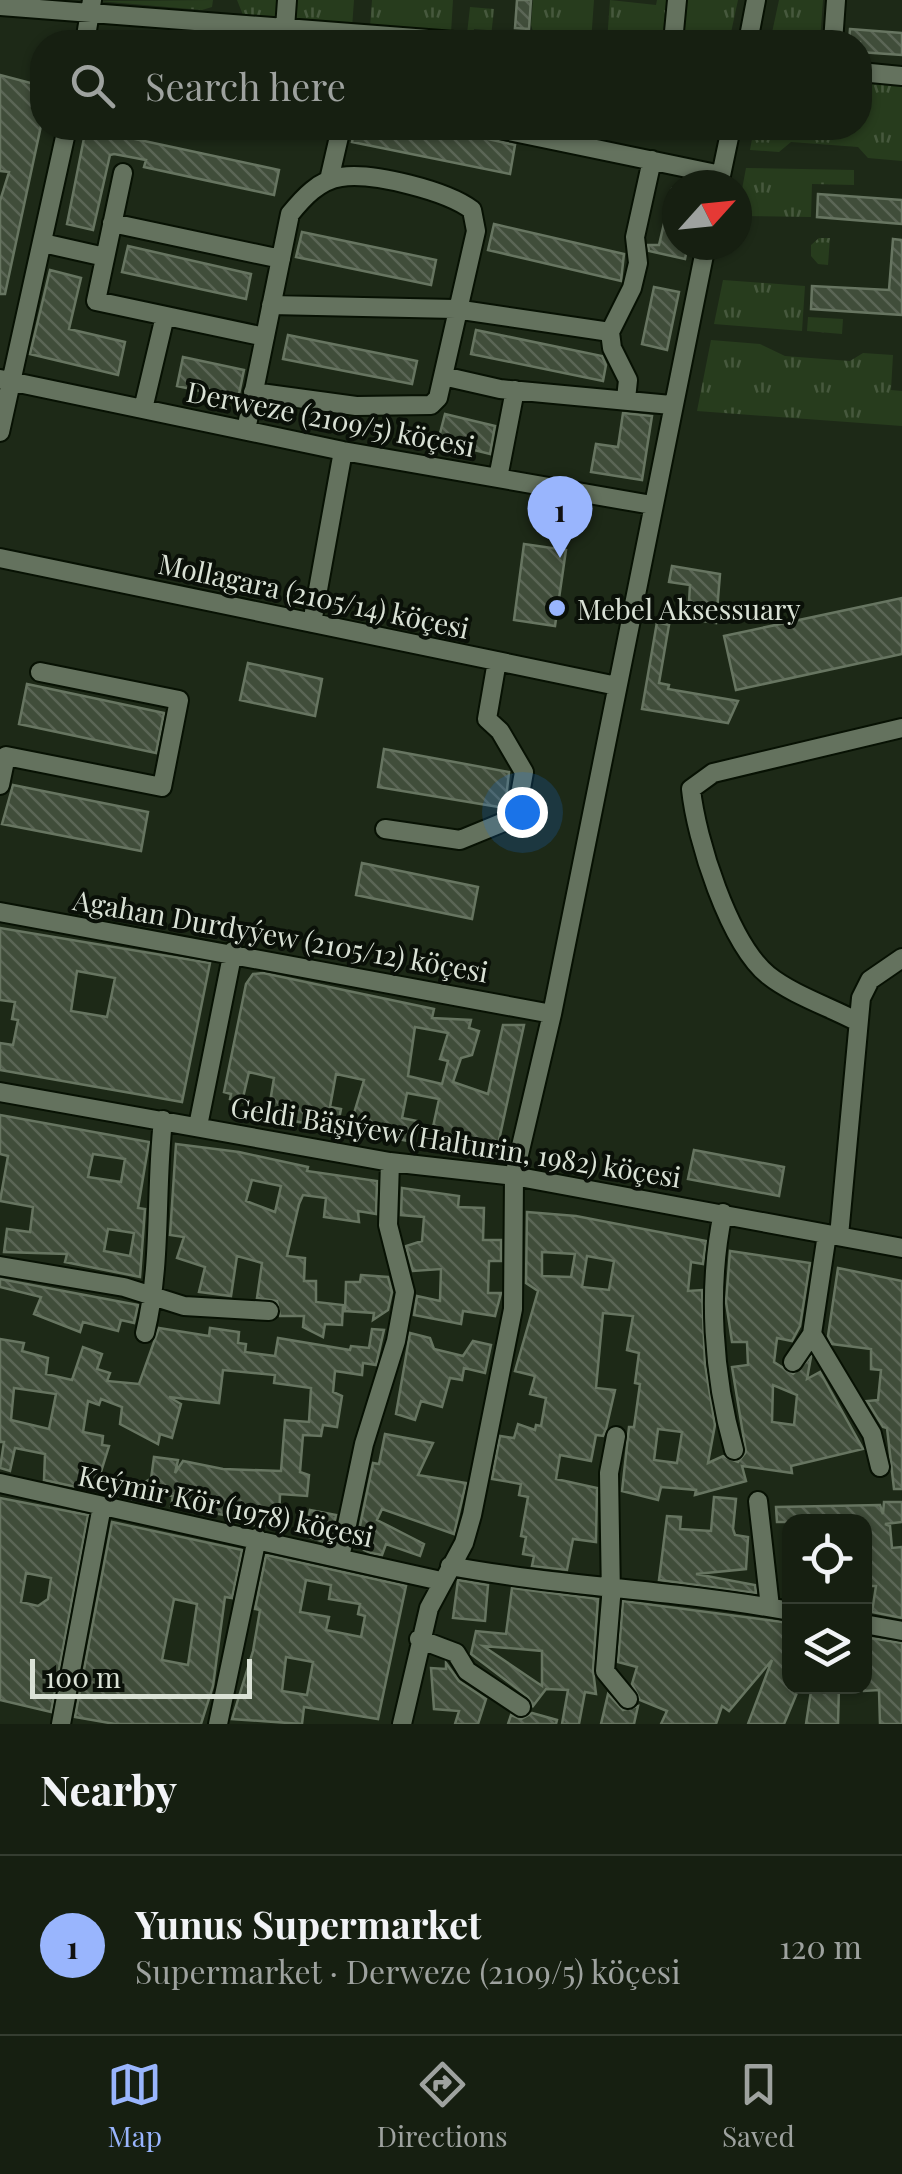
<!DOCTYPE html>
<meta charset="utf-8">
<style>
:root{--surface:#161f11;--page:#1f271a;--text:#f1f3f6;--muted:#9ea29f;--line:#353d31;--accent:#99b5fd}
body{margin:0;font-family:"Playfair Display",serif;background:var(--page);color:var(--text)}
.controls{position:absolute;right:30px;bottom:30px;display:grid;overflow:hidden;border-radius:20px;box-shadow:0 2px 8px #0004}
.controls button{width:90px;height:90px;display:grid;place-items:center;padding:0;border:0;border-bottom:2px solid var(--line);background:var(--surface);color:var(--text);font:50px sans-serif}
.compass{position:absolute;left:662px;top:170px;width:90px;height:90px;border-radius:50%;background:var(--surface);box-shadow:0 2px 8px #0004;rotate:63deg}
.scale{position:absolute;left:30px;bottom:25px;width:222px;box-sizing:border-box;padding-left:10px;border:5px solid #dae2d6;border-top:0;font-size:28px;line-height:35px;white-space:nowrap;color:#dae2d6;-webkit-text-stroke:8px #0a1008;paint-order:stroke}
.you{position:absolute;left:522px;top:812px;width:35px;height:35px;margin:-25px;border:8px solid #fff;border-radius:50%;background:#1a73e8;box-shadow:0 0 0 15px #1a73e833}
.badge{display:grid;place-items:center;width:65px;height:65px;border-radius:50%;background:var(--accent);color:#111;font-size:32px;font-weight:700}
.pin{position:absolute;translate:-50% -82px;filter:drop-shadow(0 2px 5px #0008)}
.pin::after{content:'';position:absolute;top:52px;width:35px;height:30px;background:inherit;clip-path:polygon(0 0,100% 0,50% 100%)}
.list{margin:0;padding:0;list-style:none}
h2{display:flex;justify-content:space-between;align-items:center;height:130px;margin:0;padding:0 40px;font-size:42px}
h2 small{font-size:32px;font-weight:400;color:var(--muted)}
.list li{display:grid;grid-template-columns:65px 1fr auto;gap:30px;align-items:center;box-sizing:border-box;height:180px;padding:0 40px;border-top:2px solid var(--line)}
.list b{display:block;font-size:38px;white-space:nowrap}
.list p{margin:0;font-size:32px;white-space:nowrap;color:var(--muted)}
.list em{font-size:32px;font-style:normal;color:var(--muted)}
.icon{flex:none;width:55px;height:55px;fill:none;stroke:currentColor;stroke-width:2;stroke-linecap:round;stroke-linejoin:round}
.map{position:relative;flex:none;width:902px;height:1724px;overflow:hidden}
.search{position:absolute;background:var(--surface);box-shadow:0 2px 8px #0004;left:30px;right:30px;top:30px;height:110px;display:flex;align-items:center;gap:25px;box-sizing:border-box;padding:0 35px;border-radius:40px;color:var(--muted);font-size:38px}
.sheet{height:310px;background:var(--surface)}
nav{display:flex;justify-content:space-around;align-items:center;box-sizing:border-box;height:140px;border-top:2px solid var(--line);background:var(--surface);font-size:28px;color:var(--muted)}
nav a{display:grid;justify-items:center;gap:5px}
nav .on{color:var(--accent)}
.map>svg:first-child{display:block}
.grass{fill:url(#grass-tufts)}
.building{fill:url(#building-back-hatch);stroke:#677561;stroke-width:2.5;fill-rule:evenodd}
.lines{fill:none;stroke-linecap:round;stroke-linejoin:round}
.minor-casing{stroke:#071103;stroke-width:22}
.minor{stroke:#64725e;stroke-width:18}
.poi-dot{fill:#99b5fd;stroke:#0a1008;stroke-width:4}
.labels{text-anchor:middle;dominant-baseline:central;stroke-width:8;stroke-linejoin:round;paint-order:stroke}
.street-label{font-size:28px;fill:#dae2d6;stroke:#0a1008}
.poi-label{font-size:28px;fill:#dae2d6;stroke:#0a1008;text-anchor:start}
</style>
<div class="map">
<svg width="902" height="1724" viewBox="0 0 902 1724">
<defs>
<pattern id="grass-tufts" width="24" height="20" patternUnits="userSpaceOnUse" patternTransform="scale(2.5)"><rect width="24" height="20" fill="#273c1d"/><path d="M3 7l-1-3M5 7V3M7 7l1-3M15 17l-1-3M17 17v-4M19 17l1-3" fill="none" stroke="#46583d"/></pattern>
<pattern id="building-back-hatch" width="6" height="6" patternUnits="userSpaceOnUse" patternTransform="scale(2.5)"><rect width="6" height="6" fill="#404d3a"/><path d="M-1 5l2 2M0 0l6 6M5-1l2 2" fill="none" stroke="#5b6656"/></pattern>
</defs>
<rect width="100%" height="100%" fill="#1d2917"/>
<path class="grass" d="M 213,0 L 212,7 L 202,10 L 98,1 Z
M 237,0 L 280,0 L 279,17 L 243,15 Z
M 296,0 L 354,0 L 352,28 L 294,23 Z
M 372,0 L 453,0 L 451,33 L 370,27 Z
M 533,0 L 594,0 L 591,42 L 535,38 L 531,25 Z
M 610,0 L 656,5 L 657,0 L 669,0 L 666,42 L 607,42 Z
M 686,0 L 738,0 L 729,42 L 683,42 Z
M 779,0 L 823,0 L 820,42 L 770,42 Z
M 470,7 L 494,9 L 491,37 L 487,37 L 487,30 L 474,29 L 473,36 L 467,34 Z
M 860,80 L 902,84 L 902,161 L 868,158 L 858,147 L 791,142 L 779,152 L 750,150 L 754,128 L 860,128 Z
M 746,168 L 854,170 L 854,185 L 812,184 L 811,217 L 737,216 Z
M 819,238 L 830,238 L 828,265 L 818,264 L 811,256 L 811,245 Z
M 723,280 L 805,286 L 802,331 L 714,324 Z
M 808,317 L 843,319 L 842,334 L 807,331 Z
M 711,340 L 760,344 L 785,356 L 850,361 L 863,353 L 893,355 L 891,390 L 902,391 L 902,426 L 697,411 Z"/>
<path class="building" d="M 517,0 L 531,0 L 529,29 L 515,28 Z
M 850,29 L 902,33 L 902,55 L 860,52 L 860,42 L 849,42 Z
M 0,75 L 42,86 L 42,121 L 5,294 L 0,294 L 0,201 L 9,172 L 0,171 Z
M 86,128 L 137,128 L 135,139 L 279,170 L 274,195 L 144,167 L 146,160 L 114,154 L 110,155 L 93,230 L 67,224 Z
M 355,128 L 439,128 L 515,145 L 510,174 L 352,142 Z
M 672,189 L 677,190 L 677,245 L 688,245 L 685,259 L 649,251 L 648,245 L 659,245 Z
M 818,194 L 902,200 L 902,224 L 817,217 Z
M 494,224 L 624,254 L 621,281 L 488,250 Z
M 302,232 L 436,260 L 431,285 L 296,257 Z
M 893,239 L 902,240 L 902,315 L 811,309 L 812,286 L 889,290 Z
M 128,246 L 251,274 L 246,299 L 122,272 Z
M 50,270 L 81,278 L 69,329 L 125,342 L 118,375 L 30,354 Z
M 654,287 L 679,292 L 667,350 L 642,344 Z
M 476,330 L 602,356 L 606,365 L 603,381 L 471,354 Z
M 288,335 L 417,361 L 412,384 L 283,359 Z
M 183,357 L 244,370 L 238,399 L 177,386 Z
M 623,413 L 652,416 L 642,480 L 591,472 L 596,444 L 618,447 Z
M 445,414 L 495,426 L 490,454 L 438,441 Z
M 524,544 L 566,550 L 555,626 L 514,620 Z
M 672,566 L 720,574 L 716,623 L 688,619 L 690,585 L 669,582 Z
M 902,598 L 902,654 L 736,690 L 724,636 Z
M 657,622 L 669,625 L 659,683 L 669,685 L 668,689 L 738,701 L 728,723 L 642,709 Z
M 248,663 L 322,679 L 315,716 L 240,700 Z
M 27,684 L 164,713 L 156,753 L 19,724 Z
M 384,749 L 509,772 L 505,808 L 378,787 Z
M 13,785 L 148,812 L 141,851 L 2,824 Z
M 362,863 L 478,887 L 472,919 L 356,895 Z
M 0,928 L 210,963 L 182,1102 L 0,1070 L 0,1043 L 13,1045 L 18,1020 L 12,1019 L 15,1002 L 0,1000 ZM 77,971 L 115,978 L 107,1017 L 71,1011 Z
M 263,973 L 434,1009 L 432,1018 L 471,1020 L 469,1028 L 479,1031 L 472,1055 L 461,1058 L 453,1082 L 488,1094 L 503,1025 L 524,1025 L 496,1154 L 435,1145 L 438,1128 L 433,1127 L 439,1099 L 407,1093 L 402,1118 L 417,1121 L 413,1142 L 363,1132 L 365,1122 L 352,1120 L 364,1080 L 336,1074 L 330,1107 L 341,1109 L 337,1129 L 288,1120 L 289,1113 L 269,1108 L 274,1078 L 249,1072 L 242,1102 L 230,1099 L 231,1094 L 224,1092 L 246,984 L 253,974 ZM 415,1027 L 448,1033 L 440,1059 L 448,1061 L 442,1084 L 408,1076 Z
M 0,1115 L 149,1142 L 138,1208 L 145,1209 L 140,1277 L 65,1262 L 67,1254 L 4,1252 L 7,1229 L 30,1232 L 33,1207 L 0,1201 L 8,1156 L 0,1154 ZM 93,1154 L 125,1159 L 121,1182 L 88,1177 ZM 108,1229 L 134,1233 L 130,1256 L 104,1251 Z
M 176,1144 L 239,1152 L 308,1167 L 307,1171 L 377,1181 L 376,1214 L 358,1211 L 359,1222 L 324,1217 L 326,1198 L 303,1195 L 299,1204 L 287,1256 L 305,1258 L 304,1281 L 316,1281 L 316,1302 L 343,1305 L 342,1325 L 325,1324 L 323,1337 L 303,1327 L 304,1316 L 280,1316 L 277,1301 L 257,1298 L 262,1263 L 237,1256 L 231,1296 L 199,1292 L 205,1267 L 177,1258 L 184,1237 L 170,1235 ZM 252,1180 L 281,1186 L 275,1212 L 246,1201 Z
M 694,1150 L 784,1167 L 779,1196 L 688,1179 Z
M 402,1188 L 459,1196 L 458,1207 L 484,1208 L 483,1240 L 501,1240 L 501,1261 L 489,1261 L 488,1293 L 501,1293 L 495,1316 L 463,1311 L 461,1324 L 414,1315 L 417,1296 L 440,1301 L 441,1269 L 413,1271 L 406,1246 L 422,1241 L 424,1217 L 401,1215 Z
M 527,1212 L 576,1216 L 706,1241 L 703,1264 L 691,1262 L 688,1291 L 702,1290 L 705,1364 L 715,1425 L 708,1463 L 723,1456 L 738,1462 L 746,1452 L 732,1367 L 748,1365 L 747,1342 L 732,1342 L 726,1302 L 730,1251 L 810,1263 L 800,1326 L 792,1341 L 777,1338 L 774,1362 L 793,1374 L 811,1357 L 807,1379 L 820,1372 L 863,1449 L 791,1466 L 792,1473 L 742,1466 L 746,1481 L 695,1495 L 696,1490 L 661,1487 L 658,1500 L 622,1491 L 629,1427 L 634,1427 L 640,1384 L 635,1383 L 639,1353 L 627,1350 L 633,1316 L 603,1313 L 596,1388 L 615,1390 L 606,1429 L 603,1436 L 596,1435 L 591,1461 L 560,1455 L 556,1479 L 597,1488 L 596,1542 L 573,1539 L 567,1570 L 532,1566 L 534,1556 L 523,1554 L 526,1537 L 521,1536 L 528,1497 L 519,1495 L 521,1484 L 492,1479 L 500,1436 L 514,1438 L 518,1424 L 535,1430 L 536,1425 L 541,1426 L 546,1398 L 530,1394 L 535,1376 L 515,1371 L 538,1291 L 526,1283 ZM 542,1252 L 575,1254 L 571,1277 L 542,1276 ZM 587,1256 L 614,1261 L 609,1290 L 582,1287 ZM 773,1385 L 797,1395 L 794,1425 L 772,1422 ZM 658,1429 L 682,1432 L 677,1463 L 654,1460 Z
M 838,1268 L 902,1281 L 902,1489 L 894,1489 L 887,1428 L 883,1427 L 867,1401 L 878,1400 L 881,1370 L 871,1369 L 871,1349 L 832,1344 L 828,1336 Z
M 361,1275 L 388,1277 L 392,1292 L 388,1310 L 373,1320 L 374,1313 L 345,1311 L 346,1282 L 360,1282 Z
M 0,1279 L 138,1305 L 134,1323 L 121,1320 L 118,1331 L 83,1322 L 80,1332 L 34,1314 L 41,1297 L 0,1287 Z
M 159,1328 L 209,1336 L 210,1328 L 239,1332 L 238,1343 L 246,1344 L 245,1352 L 275,1356 L 278,1338 L 350,1350 L 351,1346 L 369,1348 L 372,1329 L 384,1330 L 376,1365 L 363,1363 L 362,1375 L 335,1371 L 333,1392 L 342,1396 L 337,1427 L 323,1425 L 321,1436 L 303,1435 L 300,1472 L 309,1475 L 307,1496 L 280,1494 L 279,1526 L 254,1525 L 254,1520 L 171,1506 L 173,1496 L 149,1493 L 132,1500 L 128,1490 L 151,1479 L 154,1457 L 178,1460 L 175,1473 L 183,1461 L 223,1469 L 281,1471 L 285,1420 L 309,1422 L 311,1388 L 274,1383 L 275,1375 L 223,1370 L 219,1403 L 169,1397 L 181,1404 L 172,1438 L 160,1434 L 158,1444 L 120,1424 L 122,1407 L 101,1399 L 99,1405 L 88,1401 L 83,1432 L 103,1436 L 102,1445 L 109,1446 L 95,1491 L 44,1480 L 45,1454 L 15,1448 L 10,1471 L 0,1468 L 4,1442 L 0,1442 L 0,1339 L 24,1343 L 22,1351 L 48,1358 L 46,1374 L 72,1380 L 83,1347 L 102,1354 L 97,1369 L 110,1373 L 107,1381 L 139,1384 ZM 14,1388 L 56,1394 L 49,1429 L 11,1420 Z
M 410,1333 L 430,1338 L 434,1349 L 463,1356 L 473,1341 L 491,1345 L 485,1373 L 464,1368 L 462,1380 L 450,1378 L 442,1407 L 421,1401 L 415,1420 L 396,1414 Z
M 385,1434 L 433,1443 L 418,1475 L 466,1483 L 454,1534 L 382,1509 L 377,1520 L 424,1544 L 420,1556 L 386,1544 L 382,1555 L 371,1553 L 364,1550 L 366,1543 L 357,1540 L 373,1463 L 379,1464 Z
M 714,1497 L 736,1499 L 733,1529 L 735,1535 L 748,1537 L 746,1569 L 696,1574 L 755,1585 L 756,1593 L 659,1580 L 667,1516 L 681,1517 L 680,1529 L 711,1531 Z
M 0,1498 L 88,1515 L 51,1712 L 0,1700 ZM 26,1573 L 51,1578 L 48,1599 L 38,1606 L 21,1602 Z
M 884,1502 L 902,1502 L 902,1522 L 885,1524 L 890,1526 L 892,1548 L 902,1547 L 902,1618 L 872,1612 L 876,1586 L 865,1586 L 864,1522 L 777,1522 L 776,1507 L 880,1505 L 883,1514 Z
M 310,1510 L 336,1515 L 330,1544 L 305,1536 Z
M 112,1522 L 242,1550 L 232,1598 L 225,1597 L 213,1686 L 201,1724 L 115,1724 L 75,1717 ZM 174,1599 L 197,1604 L 188,1665 L 162,1660 Z
M 266,1555 L 406,1586 L 378,1719 L 304,1707 L 302,1724 L 232,1719 L 253,1651 L 260,1610 L 255,1609 ZM 306,1580 L 331,1585 L 329,1599 L 360,1604 L 358,1614 L 365,1616 L 361,1637 L 326,1630 L 329,1617 L 300,1612 ZM 286,1657 L 313,1662 L 307,1695 L 282,1691 Z
M 458,1580 L 488,1585 L 485,1621 L 453,1618 Z
M 512,1588 L 598,1599 L 593,1670 L 596,1694 L 585,1692 L 579,1724 L 562,1724 L 568,1690 L 546,1689 L 533,1706 L 528,1697 L 471,1654 L 476,1631 L 506,1634 ZM 483,1646 L 542,1651 L 542,1686 Z
M 623,1601 L 790,1623 L 790,1687 L 799,1688 L 784,1724 L 748,1724 L 772,1660 L 729,1711 L 722,1706 L 716,1724 L 661,1724 L 667,1711 L 640,1700 L 632,1684 L 637,1667 L 618,1662 Z
M 864,1637 L 902,1643 L 902,1724 L 880,1724 L 879,1690 L 864,1691 Z
M 446,1663 L 459,1681 L 486,1699 L 478,1724 L 455,1724 L 459,1711 L 434,1709 L 431,1668 L 446,1669 Z
M 823,1686 L 839,1686 L 838,1724 L 806,1724 L 811,1691 L 822,1692 Z
M 608,1694 L 623,1710 L 638,1706 L 634,1724 L 601,1724 Z
M 532,1713 L 557,1720 L 556,1724 L 508,1724 L 511,1715 L 521,1719 Z"/>
<g class="lines">
<g class="minor-casing">
<path id="minor" d="M 0,6 L 467,42
M 285,28 L 287,0
M 85,42 L 92,0
M 673,42 L 677,0
M 748,42 L 756,0
M 833,42 L 836,0
M 860,72 L 902,76
M 495,128 L 721,175
M 123,173 L 96,301 L 265,337
M 329,180 L 341,128
M 719,185 L 731,128
M 112,223 L 281,259
M 43,243 L 105,257
M 271,305 L 455,309 L 610,332
M 443,376 L 500,389 L 671,405
M 0,379 L 343,451 L 652,505
M 626,399 L 628,380 L 612,348 L 610,332 L 632,288 L 638,263 L 635,237 L 652,160
M 143,409 L 165,316
M 246,430 L 290,214 C 303,198 319,180 341,177 C 373,172 447,191 472,210 L 476,231 L 438,398 L 431,405 L 356,406 L 253,392
M 0,432 L 67,128
M 498,478 L 515,390
M 0,558 L 617,686
M 312,623 L 343,451
M 0,785 L 6,756 L 162,787 L 179,700 L 40,672
M 385,829 L 460,840 L 516,817 L 524,772 L 500,731 L 487,719 L 497,661
M 0,912 L 552,1014
M 858,1022 C 830,1007 793,995 768,975 C 729,943 696,839 691,789 L 713,773 L 902,728
M 0,1092 L 390,1162 L 514,1176 L 902,1248
M 198,1126 L 233,951
M 723,1213 C 707,1288 713,1376 734,1450
M 827,1234 L 812,1334 L 872,1434 L 880,1467
M 839,1236 L 861,998 L 870,980 L 902,958
M 0,1266 L 124,1287 L 184,1306 L 269,1311
M 145,1333 C 162,1263 155,1192 163,1120
M 793,1362 L 812,1334
M 616,1436 L 609,1473 L 611,1598 L 605,1671 L 628,1699
M 0,1483 L 441,1581
M 758,1501 L 770,1607
M 340,1558 L 364,1444 L 396,1341 L 405,1292 L 388,1225 L 390,1162
M 450,1566 C 563,1587 676,1590 790,1611
M 864,1624 L 902,1631
M 419,1639 L 456,1653 L 467,1671 L 521,1707
M 61,1724 L 102,1506
M 218,1724 L 257,1538
M 402,1724 L 429,1608 L 464,1543 L 472,1515 L 513,1309 L 514,1176 L 552,1014 L 706,245"/>
</g>
<use href="#minor" class="minor"/>
</g>
<circle class="poi-dot" cx="557" cy="608" r="10"/>
<g class="labels">
<g class="street-label">
<text transform="translate(331 418) rotate(11)">Derweze (2109/5) köçesi</text>
<text transform="translate(314 595) rotate(12)">Mollagara (2105/14) köçesi</text>
<text transform="translate(281 935) rotate(10)">Agahan Durdyýew (2105/12) köçesi</text>
<text transform="translate(456 1141) rotate(9)">Geldi Bäşiýew (Halturin, 1982) köçesi</text>
<text transform="translate(226 1505) rotate(12)">Keýmir Kör (1978) köçesi</text>
</g>
<g class="poi-label">
<text x="577" y="608">Mebel Aksessuary</text>
</g>
</g>
</svg>
<div class="controls">
<button><svg class="icon" aria-label="locate" viewBox="0 0 24 24"><circle cx="12" cy="12" r="6"/><path d="M12 2v4M12 18v4M2 12h4M18 12h4"/></svg></button>
<button><svg class="icon" aria-label="layers" viewBox="0 0 24 24"><path d="M12 4l9 5-9 5-9-5zM3 14l9 5 9-5"/></svg></button>
</div>
<svg class="compass" viewBox="-18 -18 36 36"><path d="M0-13l5 13h-10z" fill="#e53935"/><path d="M0 13l5-13h-10z" fill="#9ea29f"/></svg>
<div class="scale">100 m</div>
<div class="you"></div>
<div class="pin badge" style="left:560px;top:558px">1</div>
<div class="search"><svg class="icon" aria-label="search" viewBox="0 0 24 24"><circle cx="10" cy="10" r="6"/><path d="M15 15l6 6"/></svg>Search here</div>
</div>
<section class="sheet">
<h2>Nearby<small></small></h2>
<ul class="list">
<li><span class="badge">1</span><div><b>Yunus Supermarket</b><p>Supermarket · Derweze (2109/5) köçesi</p></div><em>120 m</em></li>
</ul>
</section>
<nav>
<a class="on"><svg class="icon" aria-label="map" viewBox="0 0 24 24"><path d="M3 6l6-2 6 2 6-2v14l-6 2-6-2-6 2zM9 4v14M15 6v14"/></svg>Map</a>
<a><svg class="icon" aria-label="directions" viewBox="0 0 24 24"><path d="M12 3l9 9-9 9-9-9zM9 14v-3h6M13 9l2 2-2 2"/></svg>Directions</a>
<a><svg class="icon" aria-label="saved" viewBox="0 0 24 24"><path d="M7 4h10v16l-5-4-5 4z"/></svg>Saved</a>
</nav>
